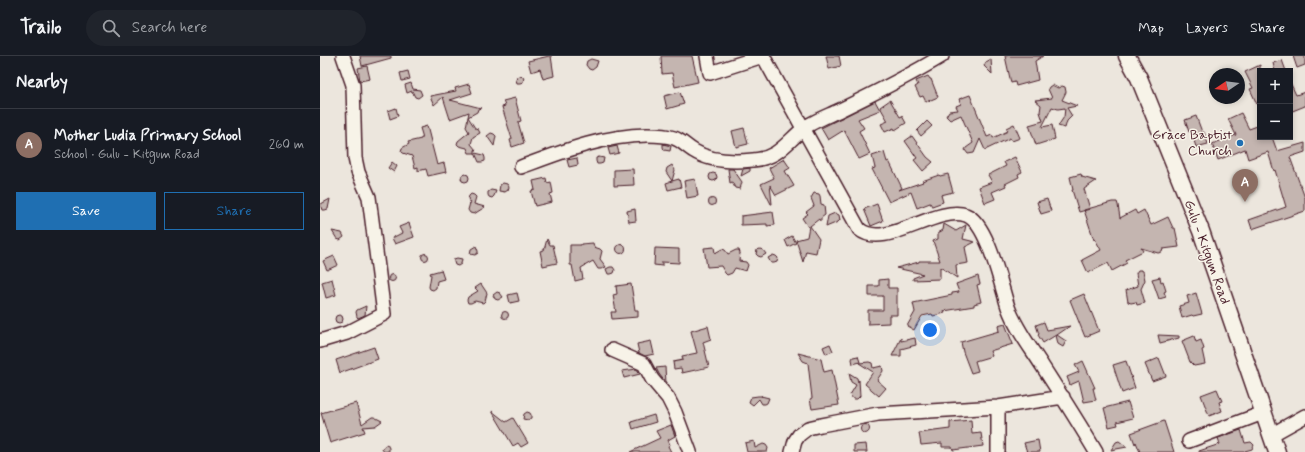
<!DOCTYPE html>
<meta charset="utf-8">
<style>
:root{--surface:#171b24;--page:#20242c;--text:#f1f3f6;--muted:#9ea1a6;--line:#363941;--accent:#1f6fb2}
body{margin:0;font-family:Mynerve,sans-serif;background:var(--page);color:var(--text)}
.controls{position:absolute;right:12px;top:12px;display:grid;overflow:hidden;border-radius:0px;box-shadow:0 2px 6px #0003}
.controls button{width:36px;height:36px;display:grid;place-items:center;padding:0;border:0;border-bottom:1px solid var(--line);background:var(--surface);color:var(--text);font:20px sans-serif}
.compass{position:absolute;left:889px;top:12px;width:36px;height:36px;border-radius:50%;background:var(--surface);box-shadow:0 2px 6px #0003;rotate:257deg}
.you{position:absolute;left:610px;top:274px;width:14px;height:14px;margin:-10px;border:3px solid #fff;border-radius:50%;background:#1a73e8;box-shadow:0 0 0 6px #1a73e833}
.badge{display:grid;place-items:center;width:26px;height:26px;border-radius:50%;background:var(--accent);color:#fff;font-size:13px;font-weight:700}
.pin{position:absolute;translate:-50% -33px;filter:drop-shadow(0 1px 2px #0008)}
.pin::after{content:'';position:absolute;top:21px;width:14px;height:12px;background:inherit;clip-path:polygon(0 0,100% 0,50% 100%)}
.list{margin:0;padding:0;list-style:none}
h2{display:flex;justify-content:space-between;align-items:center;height:52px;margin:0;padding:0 16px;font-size:17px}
h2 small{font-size:13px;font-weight:400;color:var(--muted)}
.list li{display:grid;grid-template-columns:26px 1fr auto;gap:12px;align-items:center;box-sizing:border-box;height:72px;padding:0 16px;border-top:1px solid var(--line)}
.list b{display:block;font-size:15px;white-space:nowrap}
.list p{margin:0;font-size:13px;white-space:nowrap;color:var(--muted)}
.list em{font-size:13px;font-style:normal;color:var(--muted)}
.actions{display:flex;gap:8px;padding:12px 16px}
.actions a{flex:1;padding:9px 0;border:1px solid var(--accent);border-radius:0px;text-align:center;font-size:14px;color:var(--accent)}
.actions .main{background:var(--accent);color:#fff}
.icon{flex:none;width:22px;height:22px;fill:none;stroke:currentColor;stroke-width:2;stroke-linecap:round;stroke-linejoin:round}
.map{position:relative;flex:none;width:985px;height:396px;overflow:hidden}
header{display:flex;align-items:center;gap:24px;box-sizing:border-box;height:56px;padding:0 20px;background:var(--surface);border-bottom:1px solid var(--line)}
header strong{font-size:19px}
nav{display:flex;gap:22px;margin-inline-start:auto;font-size:14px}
.search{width:280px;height:36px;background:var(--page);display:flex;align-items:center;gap:10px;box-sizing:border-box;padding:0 14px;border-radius:22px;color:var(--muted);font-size:15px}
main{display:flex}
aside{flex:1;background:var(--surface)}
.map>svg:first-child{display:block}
.building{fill:#c4b5b0;stroke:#4a1f2b}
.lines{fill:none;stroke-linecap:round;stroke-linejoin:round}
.minor-casing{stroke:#4a1f2b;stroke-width:16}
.major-casing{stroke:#4a1f2b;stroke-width:19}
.minor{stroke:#f7f3e8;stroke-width:13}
.major{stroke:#f7f3e8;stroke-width:16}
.poi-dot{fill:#1f6fb2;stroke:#f7f3e8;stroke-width:1.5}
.labels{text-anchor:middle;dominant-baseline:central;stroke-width:3;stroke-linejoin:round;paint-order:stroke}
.poi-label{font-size:14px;fill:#4a1f2b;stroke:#f7f3e8;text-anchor:end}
.street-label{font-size:14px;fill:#4a1f2b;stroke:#f7f3e8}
</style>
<header>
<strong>Trailo</strong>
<div class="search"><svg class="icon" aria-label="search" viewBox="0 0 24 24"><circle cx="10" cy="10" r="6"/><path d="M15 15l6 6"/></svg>Search here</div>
<nav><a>Map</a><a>Layers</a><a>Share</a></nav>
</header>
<main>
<aside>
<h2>Nearby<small></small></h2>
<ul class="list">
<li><span class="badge" style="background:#8d6e63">A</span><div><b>Mother Ludia Primary School</b><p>School · Gulu - Kitgum Road</p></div><em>260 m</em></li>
</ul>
<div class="actions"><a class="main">Save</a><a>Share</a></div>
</aside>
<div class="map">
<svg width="985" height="396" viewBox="0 0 985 396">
<rect width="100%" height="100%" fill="#ece6dd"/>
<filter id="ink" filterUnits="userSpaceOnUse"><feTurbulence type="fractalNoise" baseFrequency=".025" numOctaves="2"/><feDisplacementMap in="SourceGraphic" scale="8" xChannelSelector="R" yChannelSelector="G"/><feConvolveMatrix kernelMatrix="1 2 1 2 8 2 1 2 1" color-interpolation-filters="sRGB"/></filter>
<g filter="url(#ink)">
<path class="building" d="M 40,0 L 71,0 L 71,2 L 42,10 Z
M 229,0 L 231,0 L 234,20 L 223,23 L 220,13 L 211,16 L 208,5 Z
M 341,0 L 372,0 L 378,26 L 355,31 L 352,17 L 342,18 Z
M 506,0 L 519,0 L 521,10 L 509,13 Z
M 685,0 L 723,0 L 715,5 L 718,24 L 696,30 L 695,26 L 691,27 Z
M 973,0 L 985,0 L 985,9 L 977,12 Z
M 271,3 L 278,5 L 276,11 L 272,14 L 269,13 L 266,9 L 267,5 Z
M 671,3 L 672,18 L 664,10 L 666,6 Z
M 962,4 L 966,15 L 955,15 L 953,7 Z
M 940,9 L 940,55 L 930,33 L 933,32 L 925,16 Z
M 47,10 L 50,23 L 40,25 L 38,12 Z
M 88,15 L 90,23 L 82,25 L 80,17 Z
M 199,20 L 204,21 L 203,26 L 200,27 L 197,27 L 196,24 L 197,21 Z
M 608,20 L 610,23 L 611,23 L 618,41 L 606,46 L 603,40 L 600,41 L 595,31 L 598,29 L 596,25 Z
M 970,26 L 976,39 L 985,36 L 985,50 L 970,56 Z
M 91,27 L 93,33 L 100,34 L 102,39 L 98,42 L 95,41 L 92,35 L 87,37 L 85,29 Z
M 149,28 L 152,37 L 130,44 L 161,52 L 158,53 L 157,56 L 148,61 L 155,72 L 158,73 L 160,77 L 153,81 L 151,88 L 156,94 L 155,94 L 155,97 L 164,99 L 165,102 L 165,105 L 162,106 L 159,106 L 155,97 L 149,97 L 147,92 L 139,90 L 137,88 L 138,85 L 149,76 L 146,71 L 149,56 L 130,63 L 123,41 L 114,49 L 110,40 L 136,35 L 135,32 Z
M 732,29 L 738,32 L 742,30 L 745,31 L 746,36 L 742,44 L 757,50 L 747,52 L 752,60 L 747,65 L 745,72 L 738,70 L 744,61 L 745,52 L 738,53 L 732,51 L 722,71 L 732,69 L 735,83 L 716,89 L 709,69 L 723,65 L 720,56 L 721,49 L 715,44 L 732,42 L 728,33 L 729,31 Z
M 360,36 L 364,48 L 347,53 L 344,40 Z
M 650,39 L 667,81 L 672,79 L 673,82 L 688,75 L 686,72 L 694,68 L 700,82 L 692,85 L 690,82 L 665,94 L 660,83 L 654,97 L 648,98 L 645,94 L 646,92 L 653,87 L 641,59 L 630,64 L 626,60 L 629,55 L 638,54 L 636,50 L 641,48 L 639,43 Z
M 195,42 L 201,65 L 198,66 L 204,87 L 192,91 L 190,84 L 192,83 L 182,51 L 185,50 L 183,45 Z
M 570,44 L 580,61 L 582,60 L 586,67 L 575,74 L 574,72 L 565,76 L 561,68 L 568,65 L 560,51 Z
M 555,45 L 560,54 L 538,63 L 544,72 L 539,75 L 550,98 L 539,103 L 524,74 L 508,84 L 501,72 Z
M 76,52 L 78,60 L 70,63 L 68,55 Z
M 921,57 L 929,73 L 940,69 L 940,81 L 952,81 L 957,95 L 985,87 L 985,96 L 970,101 L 985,142 L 985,155 L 932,173 L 929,164 L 966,151 L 955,114 L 954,115 L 948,96 L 928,103 L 925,93 L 898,104 L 892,88 L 916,79 L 908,63 Z
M 876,60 L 882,76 L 884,76 L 888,88 L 876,91 L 871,75 L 869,76 L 865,64 Z
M 607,65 L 612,70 L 601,80 L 597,75 Z
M 107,70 L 117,109 L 124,107 L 126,116 L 108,120 L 106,113 L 98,115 L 98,111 L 95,112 L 92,100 L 83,97 L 81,95 L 82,92 L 89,88 L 88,86 L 101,83 L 101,82 L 103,82 L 100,72 Z
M 424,72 L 428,88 L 416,91 L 412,75 Z
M 171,77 L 174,78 L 176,80 L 174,90 L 167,80 Z
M 592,80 L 607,101 L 613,106 L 603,115 L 594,104 L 597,102 L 585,85 Z
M 343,88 L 351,90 L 350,95 L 344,94 L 343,91 Z
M 297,90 L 299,97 L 290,99 L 288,92 Z
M 564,96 L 567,106 L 569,105 L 582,132 L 579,134 L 603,126 L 602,125 L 619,119 L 620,120 L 628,118 L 633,136 L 621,139 L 623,146 L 612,150 L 610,147 L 597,152 L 591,136 L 569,146 L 552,113 L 555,112 L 552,100 Z
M 279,101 L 284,102 L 283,107 L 280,108 L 277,108 L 276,105 L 276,102 Z
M 695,101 L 702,116 L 698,118 L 699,121 L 685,128 L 686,130 L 672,136 L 675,143 L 665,147 L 659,131 L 672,126 L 668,119 L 686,110 L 684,106 Z
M 257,102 L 258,109 L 249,111 L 247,104 Z
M 464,103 L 470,112 L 465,115 L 474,130 L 456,139 L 450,129 L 452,148 L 451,148 L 441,128 L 454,122 L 449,112 Z
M 72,106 L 77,110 L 74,116 L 68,112 Z
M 352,109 L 355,114 L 352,125 L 359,123 L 361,131 L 348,134 L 346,127 L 352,125 L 346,116 L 347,112 Z
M 430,112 L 430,115 L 421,120 L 423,113 Z
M 313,113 L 314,129 L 294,130 L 294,114 Z
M 408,113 L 413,113 L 422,126 L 420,133 L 415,132 L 412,126 L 410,127 Z
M389 121a4 4 0 1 1 8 0a4 4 0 1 1-8 0Z
M141 122a4 4 0 1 1 8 0a4 4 0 1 1-8 0Z
M 761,118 L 762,121 L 776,125 L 764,133 L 770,153 L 759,156 L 752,134 L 753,134 L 750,121 Z
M 226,122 L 227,127 L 231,126 L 233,137 L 230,138 L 232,146 L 215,150 L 211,135 L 215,134 L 213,125 Z
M 375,123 L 378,140 L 367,142 L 364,125 Z
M 183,127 L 187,128 L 189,131 L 188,134 L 185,136 L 179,135 L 180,129 Z
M 171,134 L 176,135 L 174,140 L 172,142 L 169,141 L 168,139 L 168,136 Z
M 494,137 L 499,138 L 500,140 L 501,148 L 504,149 L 505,159 L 501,162 L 501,165 L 500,165 L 499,163 L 490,170 L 499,183 L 496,197 L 486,195 L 483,206 L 476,184 L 487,181 L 489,170 L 488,171 L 482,162 L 488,158 L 486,156 L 494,150 L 491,142 Z
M 151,138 L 154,139 L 156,141 L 154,148 L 165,151 L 154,158 L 150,157 L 148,154 L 150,147 L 151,147 L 148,143 L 149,140 Z
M388.5 146a3.5 3.5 0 1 1 7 0a3.5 3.5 0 1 1-7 0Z
M 10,143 L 8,153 L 5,154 L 2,154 L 1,151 L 1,148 Z
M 727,143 L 731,155 L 721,158 L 717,146 Z
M 792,146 L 797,146 L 798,149 L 800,162 L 815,154 L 817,158 L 824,154 L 831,169 L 848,161 L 853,172 L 855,172 L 859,191 L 843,193 L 842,196 L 838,197 L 821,192 L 823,195 L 805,204 L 807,207 L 792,215 L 788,207 L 768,217 L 762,204 L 781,194 L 775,183 L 774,184 L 764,154 Z
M 557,148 L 563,165 L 551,170 L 544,153 Z
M 315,153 L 316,165 L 309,166 L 307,155 Z
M 453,156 L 455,169 L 447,170 L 447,168 L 421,169 L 421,160 Z
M 515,157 L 519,159 L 520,164 L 518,166 L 506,171 L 508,160 Z
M 89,167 L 94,181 L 75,188 L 72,182 L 82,177 L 79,171 Z
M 624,168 L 636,175 L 646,169 L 643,183 L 655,186 L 645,191 L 648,207 L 636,209 L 637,222 L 620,211 L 620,223 L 593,224 L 593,222 L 603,218 L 576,212 L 599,206 L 599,205 L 620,205 L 613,185 L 618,183 L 618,177 L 623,174 Z
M 12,175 L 22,177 L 24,181 L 20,184 L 17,183 Z
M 472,180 L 476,187 L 468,191 L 465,184 Z
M 227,183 L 230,189 L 233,189 L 237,207 L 223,210 L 220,195 L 224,194 Z
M 273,187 L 274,191 L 280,193 L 282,195 L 280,203 L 286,211 L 281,213 L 278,213 L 273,205 L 261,212 L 263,223 L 255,225 L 252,209 L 250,209 L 250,189 L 261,189 L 261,188 Z
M296.5 193a4.5 4.5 0 1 1 9 0a4.5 4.5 0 1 1-9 0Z
M 156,190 L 158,195 L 158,197 L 155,199 L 150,198 L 151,193 Z
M 394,191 L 395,197 L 402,193 L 405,194 L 408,198 L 416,194 L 419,194 L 420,197 L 419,205 L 426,206 L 428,209 L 426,215 L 415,212 L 412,217 L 407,219 L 405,217 L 401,210 L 387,211 L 384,192 Z
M 335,192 L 359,193 L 359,207 L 342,206 L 342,210 L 334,209 Z
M 440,193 L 443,194 L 446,198 L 441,201 L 438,200 L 436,198 L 437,194 Z
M101.5 201a3.5 3.5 0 1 1 7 0a3.5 3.5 0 1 1-7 0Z
M 453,199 L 456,200 L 458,202 L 457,206 L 454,207 L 451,207 L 448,202 Z
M 14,200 L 18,209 L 7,214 L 3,205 Z
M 137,202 L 142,203 L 141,208 L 138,210 L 135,209 L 134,206 L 134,203 Z
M 290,211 L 293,211 L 295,214 L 294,217 L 291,218 L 288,218 L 286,213 Z
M 121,214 L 124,223 L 117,225 L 116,232 L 113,234 L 110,233 L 109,231 L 111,219 L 110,217 Z
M 818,214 L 821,214 L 823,215 L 825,224 L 821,233 L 825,247 L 817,249 L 816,246 L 811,247 L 808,246 L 806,234 L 818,230 L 816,217 Z
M68.5 222a3.5 3.5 0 1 1 7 0a3.5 3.5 0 1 1-7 0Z
M 658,220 L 660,228 L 657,229 L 661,246 L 654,248 L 654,250 L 624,255 L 625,257 L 613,260 L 612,258 L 602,260 L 594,274 L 587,270 L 595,256 L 593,247 L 632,239 L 632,237 L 639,236 L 636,228 Z
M 840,221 L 841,226 L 843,225 L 846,235 L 844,236 L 846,241 L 839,243 L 832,223 Z
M 12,223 L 16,239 L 6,242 L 2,226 Z
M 568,223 L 568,232 L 577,232 L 577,259 L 569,259 L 569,267 L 548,268 L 548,254 L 563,254 L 563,240 L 549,240 L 549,230 L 559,230 L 559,224 Z
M 161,228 L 167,237 L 165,245 L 163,247 L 155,245 L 151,247 L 148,247 L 147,244 L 148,241 L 158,235 L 155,232 Z
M 311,228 L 315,254 L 318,254 L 318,261 L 292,263 L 291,256 L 296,256 L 293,239 L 297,238 L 296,230 Z
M 177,236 L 180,237 L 183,241 L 178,244 L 175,243 L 173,239 Z
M 197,237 L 199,245 L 190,247 L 188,239 Z
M 876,237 L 882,258 L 873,260 L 872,259 L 862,262 L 859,250 L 869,247 L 867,240 Z
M 764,238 L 779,275 L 765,281 L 750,244 Z
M 46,250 L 45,259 L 38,262 L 37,261 L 36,256 L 37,254 Z
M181.5 259a3.5 3.5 0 1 1 7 0a3.5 3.5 0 1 1-7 0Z
M15 263a4 4 0 1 1 8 0a4 4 0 1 1-8 0Z
M 724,266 L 727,274 L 750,270 L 737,279 L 746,285 L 743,291 L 738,288 L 736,279 L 723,287 L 718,279 L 719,278 L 716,269 Z
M 685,268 L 693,288 L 670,295 L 672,300 L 655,305 L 658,315 L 651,317 L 643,296 L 641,286 L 679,275 L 678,270 Z
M 388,270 L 391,283 L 383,286 L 389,311 L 362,317 L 361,312 L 354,313 L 353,306 L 363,304 L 362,300 L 377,297 L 371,275 Z
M 838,279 L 859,280 L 859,282 L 840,287 Z
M 874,280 L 876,286 L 881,284 L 884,293 L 882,294 L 885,308 L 874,310 L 870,306 L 862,285 Z
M 581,282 L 581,285 L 595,282 L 596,289 L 581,293 L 581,300 L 572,300 Z
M 331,285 L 334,298 L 325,300 L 319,297 L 317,288 Z
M 510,288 L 513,295 L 506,298 L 503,291 Z
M 54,291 L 58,303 L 20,317 L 16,304 Z
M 478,297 L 501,303 L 504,316 L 512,314 L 519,349 L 492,353 L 490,343 L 492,342 L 488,307 L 483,305 Z
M 538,300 L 540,306 L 533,308 L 532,303 L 533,301 Z
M 839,302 L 846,320 L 832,325 L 825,308 Z
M 763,305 L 775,332 L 773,332 L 776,344 L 764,346 L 759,325 L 750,329 L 747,321 L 759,316 L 755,309 Z
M 806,305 L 815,332 L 802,337 L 793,309 Z
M 549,306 L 552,307 L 553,312 L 562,310 L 563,315 L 557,324 L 566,332 L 559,340 L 545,328 L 553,316 L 539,307 Z
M 345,311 L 346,327 L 339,318 L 336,312 Z
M 317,313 L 320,318 L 304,322 L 302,315 Z
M 529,317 L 537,322 L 538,326 L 539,324 L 540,340 L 537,343 L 533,343 L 530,339 L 536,329 L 531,326 Z
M 897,333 L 902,345 L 899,346 L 902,355 L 889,360 L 881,339 Z
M 438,340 L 442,340 L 441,340 L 449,342 L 447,347 L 445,348 L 442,348 L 439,343 L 433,349 L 429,346 L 431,341 Z
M 808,346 L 813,362 L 797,366 L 798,369 L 789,371 L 784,352 Z
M 36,347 L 42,368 L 52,361 L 54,361 L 62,365 L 55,370 L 43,371 L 45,376 L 10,387 L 1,357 Z
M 172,355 L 186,366 L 193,362 L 208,387 L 201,391 L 198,387 L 193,390 Z
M 207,356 L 210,357 L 211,359 L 211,362 L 208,364 L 203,363 L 204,358 Z
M 334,359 L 336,366 L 313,373 L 311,366 Z
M 651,364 L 652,378 L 661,377 L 663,390 L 633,394 L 632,391 L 622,391 L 622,387 L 601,389 L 599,377 L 630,373 L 630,366 Z
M 844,365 L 854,396 L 820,396 L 816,386 L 815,388 L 811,377 Z
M540.5 373a4.5 4.5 0 1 1 9 0a4.5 4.5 0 1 1-9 0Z
M 351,369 L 355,380 L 348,384 L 350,389 L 348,390 L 351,396 L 310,396 L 340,382 L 336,375 Z
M 921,374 L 925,387 L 931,386 L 934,389 L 932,393 L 925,395 L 925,396 L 879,396 L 879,395 L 900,388 L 898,382 Z
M 718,384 L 720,396 L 707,396 L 704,387 Z
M 434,385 L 435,392 L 443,388 L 446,389 L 448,392 L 447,396 L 427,396 L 425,387 Z
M 799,385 L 807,391 L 791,394 L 796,386 Z
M 67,388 L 69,392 L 69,395 L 64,396 L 62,393 L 63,391 Z
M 546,388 L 547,396 L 534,396 L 534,389 Z"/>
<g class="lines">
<g class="minor-casing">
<path id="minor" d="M 387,0 L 390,17 L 443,0
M 443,0 L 539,173 C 564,195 616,149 646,159 C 668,167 681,230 688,251 C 696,273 711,292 723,311 C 741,339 759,367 776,396
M 201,111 C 244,95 281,80 327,79 C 336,79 345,79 354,82 C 361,84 367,91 374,95 C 391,106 413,106 433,104 C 458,102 465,88 483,73 C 491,66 510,59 520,54 C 555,37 589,20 622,0
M 0,285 L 27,277 L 64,258 L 49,141 L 38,116 L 35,102 L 33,29 L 23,0
M 292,294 L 324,308 L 332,323 L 348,342 L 355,356 L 370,396
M 678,351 L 678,396
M 951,379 L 985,360
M 869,385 L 943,357
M 472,396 L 475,385 L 479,379 L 488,372 L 501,369 L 558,358 L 678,351 L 743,341"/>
</g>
<g class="major-casing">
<path id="major" d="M 807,0 L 819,22 L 881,175 L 957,396"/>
</g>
<use href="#minor" class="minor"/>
<use href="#major" class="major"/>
</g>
</g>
<circle class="poi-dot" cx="920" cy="87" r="4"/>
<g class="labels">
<g class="poi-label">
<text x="912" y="79">Grace Baptist<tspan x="912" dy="16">Church</tspan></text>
</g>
<g class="street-label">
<text transform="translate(887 196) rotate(70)">Gulu - Kitgum Road</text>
</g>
</g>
</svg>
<div class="controls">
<button>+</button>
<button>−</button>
</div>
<svg class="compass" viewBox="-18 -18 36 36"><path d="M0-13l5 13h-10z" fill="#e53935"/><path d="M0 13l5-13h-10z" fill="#9ea1a6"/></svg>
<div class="you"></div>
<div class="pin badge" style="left:925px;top:146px;background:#8d6e63">A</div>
</div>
</main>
